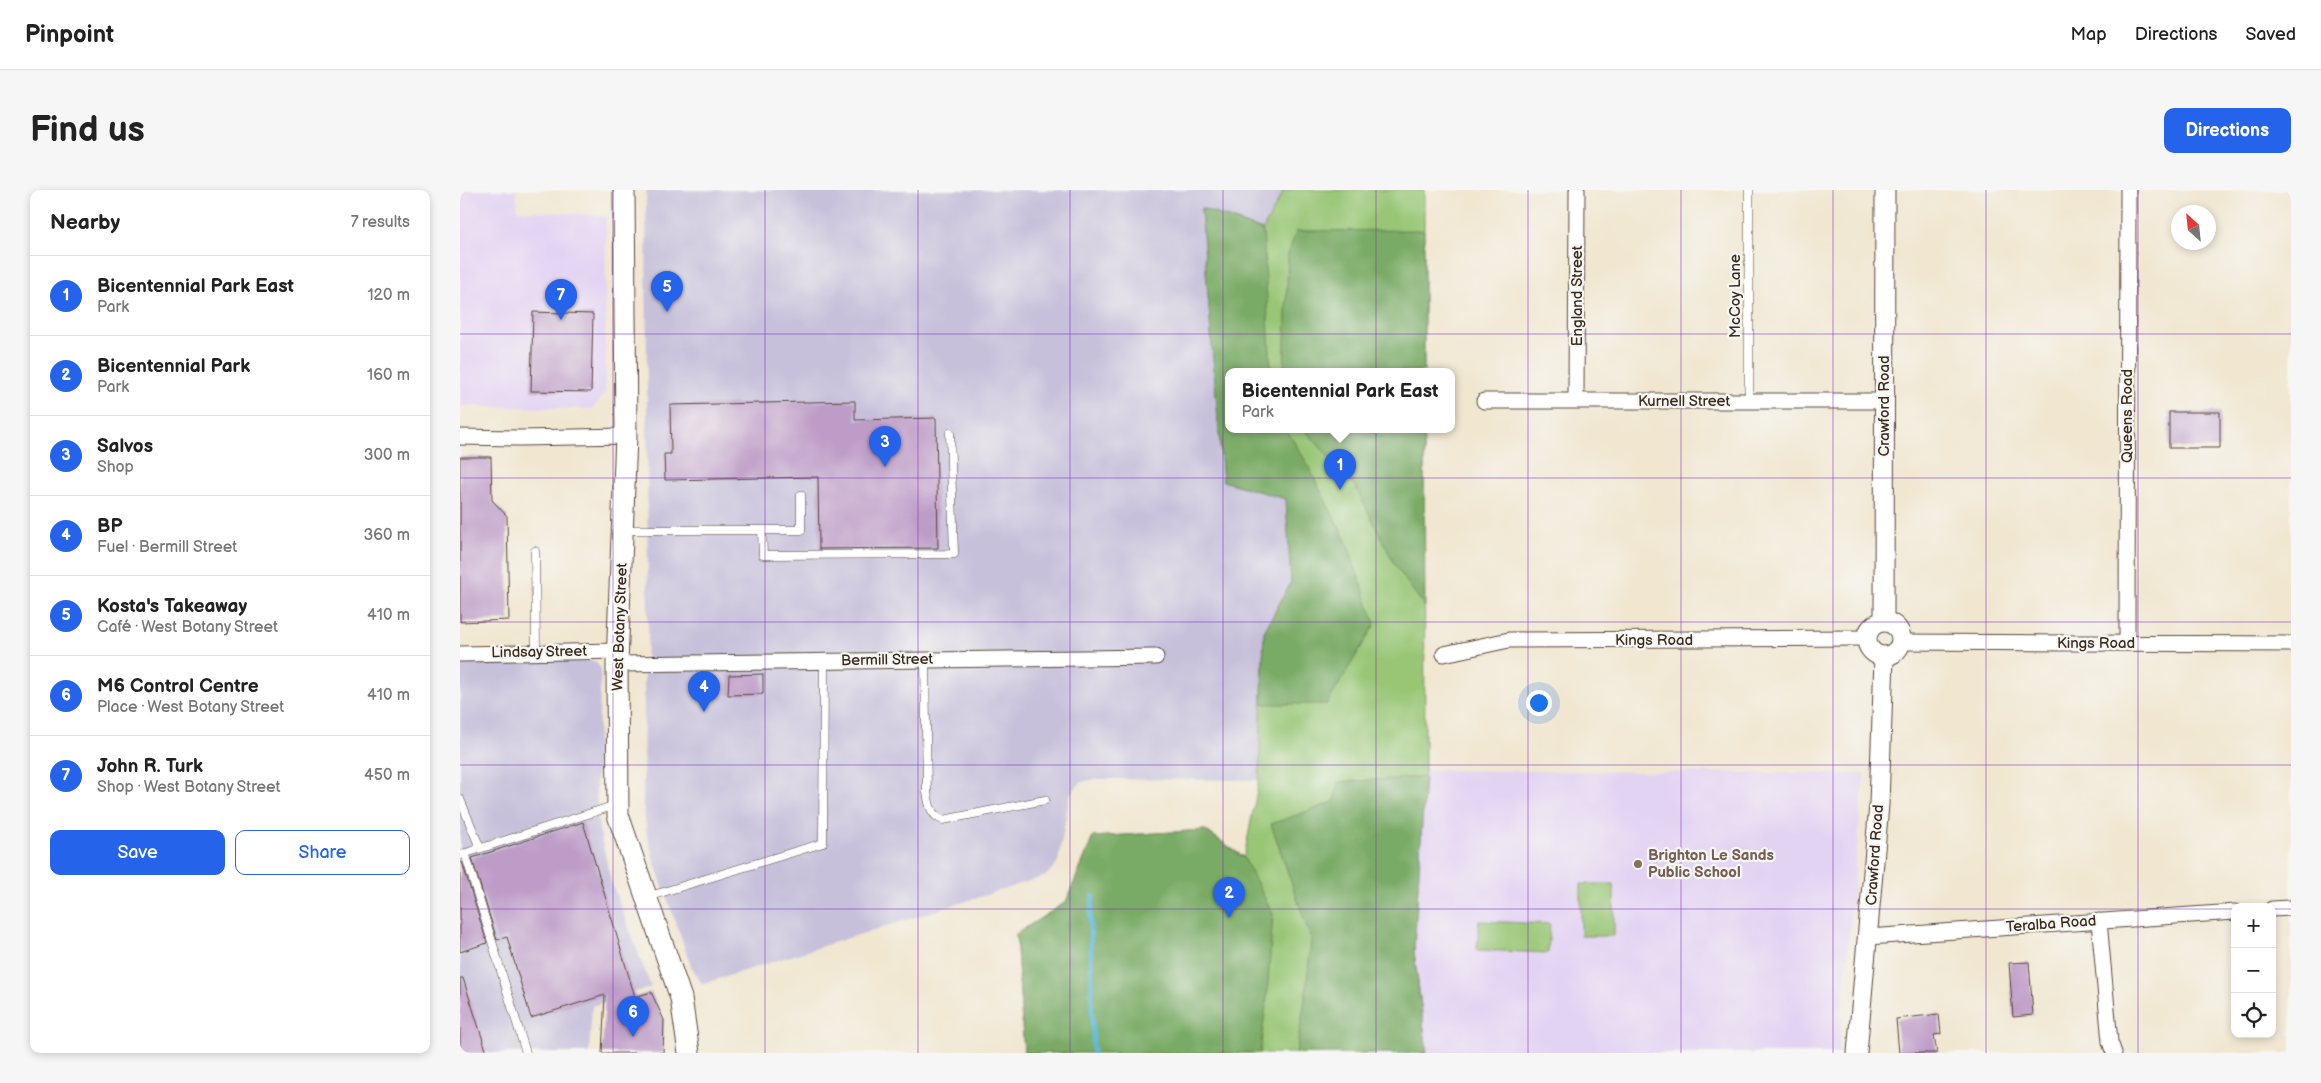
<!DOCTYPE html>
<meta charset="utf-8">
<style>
:root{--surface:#fff;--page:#f6f6f6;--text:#222;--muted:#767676;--line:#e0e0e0;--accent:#2563eb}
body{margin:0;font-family:"Balsamiq Sans",sans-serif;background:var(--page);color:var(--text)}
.controls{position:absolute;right:15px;bottom:15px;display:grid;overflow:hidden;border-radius:10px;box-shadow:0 2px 8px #0003}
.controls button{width:45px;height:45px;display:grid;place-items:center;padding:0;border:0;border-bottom:1px solid var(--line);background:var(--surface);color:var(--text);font:25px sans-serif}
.compass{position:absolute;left:1711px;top:15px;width:45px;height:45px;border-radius:50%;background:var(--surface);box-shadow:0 2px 8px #0003;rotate:333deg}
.you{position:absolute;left:1078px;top:512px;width:18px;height:18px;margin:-12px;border:4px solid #fff;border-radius:50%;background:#1a73e8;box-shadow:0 0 0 8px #1a73e833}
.badge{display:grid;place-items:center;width:32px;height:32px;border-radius:50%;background:var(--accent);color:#fff;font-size:16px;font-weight:700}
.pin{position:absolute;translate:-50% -41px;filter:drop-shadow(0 1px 2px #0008)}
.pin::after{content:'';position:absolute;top:26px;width:18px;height:15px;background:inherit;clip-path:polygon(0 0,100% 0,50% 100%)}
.popup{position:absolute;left:765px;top:178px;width:230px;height:65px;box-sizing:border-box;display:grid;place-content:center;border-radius:10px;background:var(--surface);filter:drop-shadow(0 1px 4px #0005);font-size:16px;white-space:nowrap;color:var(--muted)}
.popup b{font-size:19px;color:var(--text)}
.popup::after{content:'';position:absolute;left:50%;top:100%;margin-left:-10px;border:10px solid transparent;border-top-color:var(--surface)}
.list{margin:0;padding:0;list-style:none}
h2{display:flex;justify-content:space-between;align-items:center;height:65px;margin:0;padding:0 20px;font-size:21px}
h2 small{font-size:16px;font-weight:400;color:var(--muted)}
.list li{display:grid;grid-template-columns:32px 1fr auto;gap:15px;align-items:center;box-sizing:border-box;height:80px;padding:0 20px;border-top:1px solid var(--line)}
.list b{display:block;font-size:19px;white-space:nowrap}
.list p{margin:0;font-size:16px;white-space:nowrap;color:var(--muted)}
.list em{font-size:16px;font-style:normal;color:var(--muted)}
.actions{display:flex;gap:10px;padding:15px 20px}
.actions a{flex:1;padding:11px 0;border:1px solid var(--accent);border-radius:10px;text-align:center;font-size:18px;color:var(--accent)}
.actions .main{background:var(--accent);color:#fff}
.icon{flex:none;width:28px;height:28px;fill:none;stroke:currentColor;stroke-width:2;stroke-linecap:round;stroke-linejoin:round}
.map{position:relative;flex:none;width:1831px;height:863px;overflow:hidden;border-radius:10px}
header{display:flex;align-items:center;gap:30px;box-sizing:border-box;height:70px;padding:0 25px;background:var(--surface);border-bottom:1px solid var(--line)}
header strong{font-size:24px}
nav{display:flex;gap:28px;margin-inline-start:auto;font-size:18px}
.intro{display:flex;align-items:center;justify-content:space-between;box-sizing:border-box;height:120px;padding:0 30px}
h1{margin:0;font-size:35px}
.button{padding:12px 22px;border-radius:10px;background:var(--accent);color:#fff;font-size:18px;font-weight:700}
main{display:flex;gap:30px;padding:0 30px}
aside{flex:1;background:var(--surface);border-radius:10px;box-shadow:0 2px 8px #0003}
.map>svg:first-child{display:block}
.built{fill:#e3d3f3}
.industrial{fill:#c6c0da}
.green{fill:#98c675;stroke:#6a784a}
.forest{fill:#7aab66;stroke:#5a6a42}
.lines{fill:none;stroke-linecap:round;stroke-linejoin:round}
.stream{stroke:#5db9db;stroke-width:4.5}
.building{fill:#be9cc8}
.service-casing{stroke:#564639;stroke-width:9}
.minor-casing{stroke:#564639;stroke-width:17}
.tertiary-casing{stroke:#564639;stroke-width:21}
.secondary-casing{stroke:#564639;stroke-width:23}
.service{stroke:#fff;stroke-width:8}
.minor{stroke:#fff;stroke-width:15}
.tertiary{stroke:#fff;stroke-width:19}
.secondary{stroke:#fff;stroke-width:21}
.grid{fill:none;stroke:#7b2cbf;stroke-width:1;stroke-opacity:0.55}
.education-dot{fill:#8d6e63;stroke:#f6f6f2;stroke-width:2}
.labels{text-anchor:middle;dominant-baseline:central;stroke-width:4.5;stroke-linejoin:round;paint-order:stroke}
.street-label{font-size:15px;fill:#3b2a1e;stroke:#f6f6f2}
.education-label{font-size:15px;font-weight:bold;fill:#785e54;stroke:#f6f6f2;text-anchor:start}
</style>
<header>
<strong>Pinpoint</strong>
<nav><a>Map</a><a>Directions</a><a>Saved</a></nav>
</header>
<div class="intro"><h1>Find us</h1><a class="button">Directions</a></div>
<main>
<aside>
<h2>Nearby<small>7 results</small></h2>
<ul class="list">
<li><span class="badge">1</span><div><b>Bicentennial Park East</b><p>Park</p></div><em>120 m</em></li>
<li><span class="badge">2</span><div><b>Bicentennial Park</b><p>Park</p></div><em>160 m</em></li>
<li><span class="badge">3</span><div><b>Salvos</b><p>Shop</p></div><em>300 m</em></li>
<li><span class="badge">4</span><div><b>BP</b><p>Fuel · Bermill Street</p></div><em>360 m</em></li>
<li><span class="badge">5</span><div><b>Kosta's Takeaway</b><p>Café · West Botany Street</p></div><em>410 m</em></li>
<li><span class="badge">6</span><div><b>M6 Control Centre</b><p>Place · West Botany Street</p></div><em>410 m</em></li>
<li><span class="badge">7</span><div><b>John R. Turk</b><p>Shop · West Botany Street</p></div><em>450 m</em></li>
</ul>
<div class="actions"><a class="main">Save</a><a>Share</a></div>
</aside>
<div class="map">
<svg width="1831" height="863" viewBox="0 0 1831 863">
<rect width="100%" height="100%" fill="#f6f6f2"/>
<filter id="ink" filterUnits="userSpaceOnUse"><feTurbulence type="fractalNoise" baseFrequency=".02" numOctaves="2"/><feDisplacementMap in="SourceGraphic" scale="10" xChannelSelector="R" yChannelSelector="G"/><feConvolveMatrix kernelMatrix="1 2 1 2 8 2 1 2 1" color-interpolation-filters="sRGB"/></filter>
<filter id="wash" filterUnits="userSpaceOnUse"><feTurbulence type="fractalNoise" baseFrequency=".0096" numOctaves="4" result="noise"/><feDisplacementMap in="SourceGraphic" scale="20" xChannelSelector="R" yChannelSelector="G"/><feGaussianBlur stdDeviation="1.12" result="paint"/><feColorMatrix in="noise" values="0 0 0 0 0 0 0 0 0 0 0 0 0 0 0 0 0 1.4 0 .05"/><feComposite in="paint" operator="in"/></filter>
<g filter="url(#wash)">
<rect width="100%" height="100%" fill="#f1e7d1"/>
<path class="built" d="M 0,0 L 56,0 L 58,20 L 146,26 L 145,202 L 133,219 L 0,216 Z
M 965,580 L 1404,584 L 1378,863 L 967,863 L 954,761 Z"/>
<path class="industrial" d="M 186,0 L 824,0 L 803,41 L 741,19 L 763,291 L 826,309 L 831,392 L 804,442 L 799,590 L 636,589 L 621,592 L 610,604 L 598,672 L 586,686 L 242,794 L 231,776 L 195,674 L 187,643 L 183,614 L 184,485 L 188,449 Z
M 64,468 L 135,471 L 141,479 L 136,598 L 139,638 L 151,691 L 191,797 L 132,816 L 129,863 L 0,863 L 0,472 Z"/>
<path class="green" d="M 824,0 L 964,0 L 964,181 L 769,181 L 769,239 L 964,239 L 965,580 L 954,761 L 967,863 L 564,863 L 556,744 L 606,712 L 633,647 L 745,640 L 784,667 L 799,590 L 804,442 L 831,392 L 826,309 L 763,291 L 741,18 L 803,40 Z
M 1121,694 L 1154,694 L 1154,746 L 1121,746 Z
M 1019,731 L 1090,734 L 1088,763 L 1017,760 Z"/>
<path class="forest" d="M 741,18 L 803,41 L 811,181 L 769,181 L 769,239 L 826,239 L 844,268 L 886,351 L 915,434 L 867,514 L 802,514 L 804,442 L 831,392 L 826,309 L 763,291 Z
M 964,40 L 964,181 L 824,181 L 828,65 L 836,41 Z
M 844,239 L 964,239 L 965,417 L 936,377 L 895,296 Z
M 965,587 L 954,761 L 967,863 L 836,863 L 846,803 L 851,749 L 811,634 L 874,612 L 878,592 Z
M 745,640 L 784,668 L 813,724 L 807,806 L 800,863 L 564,863 L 556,744 L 606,712 L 633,647 Z"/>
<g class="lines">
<path class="stream" d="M 633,706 L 630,729 L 633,863"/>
</g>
<g id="blocks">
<path class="building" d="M 73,122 L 133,124 L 131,202 L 71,201 Z
M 395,211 L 395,230 L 476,228 L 478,358 L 359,359 L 358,287 L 205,290 L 204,264 L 211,264 L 210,215 Z
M 1709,222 L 1760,222 L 1760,258 L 1709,258 Z
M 0,267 L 31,267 L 32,310 L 47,326 L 49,430 L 0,432 Z
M 303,484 L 303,504 L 268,505 L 269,485 Z
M 123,632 L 175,807 L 191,802 L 204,830 L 203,863 L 142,863 L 145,805 L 71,828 L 47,747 L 37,750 L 12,668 Z
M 0,672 L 2,672 L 27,753 L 0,762 Z
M 1569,772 L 1573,825 L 1553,827 L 1549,773 Z
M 0,788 L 3,788 L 27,863 L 0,863 Z
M 1479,824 L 1481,844 L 1474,845 L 1477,863 L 1439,863 L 1436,829 Z"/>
</g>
</g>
<g filter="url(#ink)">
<use href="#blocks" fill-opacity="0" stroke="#564639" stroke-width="1"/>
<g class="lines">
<g class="service-casing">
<path id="service" d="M 1289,211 L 1289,0
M 163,340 L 341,340 L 341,305
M 302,340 L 303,365 L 494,364 L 490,243
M 75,361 L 76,462
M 465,470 L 467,602 C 469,614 470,625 483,630 L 585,610
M 0,609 L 20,658
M 5,663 L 66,863
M 0,665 L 156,615
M 187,707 L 363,653 L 364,471"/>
</g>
<g class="minor-casing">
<path id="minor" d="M 1024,211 L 1424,211
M 1116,211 L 1117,0
M 0,247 L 61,248 L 166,246
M 1441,452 L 1831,454
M 1667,453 L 1668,0
M 0,464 L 158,461
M 984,464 L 1049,450 L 1406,448
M 157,474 L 696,467
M 1812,719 L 1831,718
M 1639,731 L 1650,852 L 1654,863
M 1408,747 L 1775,722"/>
</g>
<g class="tertiary-casing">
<path id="tertiary" d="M1407 449a17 17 0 1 1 34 0a17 17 0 1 1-34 0Z
M 1424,432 L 1425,0
M 1397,863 L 1419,615 L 1424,467"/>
</g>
<g class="secondary-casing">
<path id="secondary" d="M 164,0 L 166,246 L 157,474 L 158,625 L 221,808 L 229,863"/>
</g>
<use href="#service" class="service"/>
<use href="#minor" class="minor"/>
<use href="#tertiary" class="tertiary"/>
<use href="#secondary" class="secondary"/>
</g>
</g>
<path class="grid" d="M 153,0 L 153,863M 305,0 L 305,863M 458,0 L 458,863M 610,0 L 610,863M 763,0 L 763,863M 916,0 L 916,863M 1068,0 L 1068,863M 1221,0 L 1221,863M 1373,0 L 1373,863M 1526,0 L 1526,863M 1678,0 L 1678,863M 0,144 L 1831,144M 0,288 L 1831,288M 0,432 L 1831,432M 0,575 L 1831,575M 0,719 L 1775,719M 1812,719 L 1831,719"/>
<circle class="education-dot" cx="1178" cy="674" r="5"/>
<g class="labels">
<g class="street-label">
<text transform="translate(1117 106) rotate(-90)">England Street</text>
<text transform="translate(1275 106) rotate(-90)">McCoy Lane</text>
<text x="1224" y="211">Kurnell Street</text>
<text transform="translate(1424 216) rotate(-90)">Crawford Road</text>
<text transform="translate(1667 226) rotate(-90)">Queens Road</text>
<text transform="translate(160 437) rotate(-88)">West Botany Street</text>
<text x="1194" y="450">Kings Road</text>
<text x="1636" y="453">Kings Road</text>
<text transform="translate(79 462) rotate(-1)">Lindsay Street</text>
<text transform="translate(427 470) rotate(-1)">Bermill Street</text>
<text transform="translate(1415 665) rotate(-86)">Crawford Road</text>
<text transform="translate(1591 734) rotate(-4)">Teralba Road</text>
</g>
<g class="education-label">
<text x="1188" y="665">Brighton Le Sands<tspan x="1188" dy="17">Public School</tspan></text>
</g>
</g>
</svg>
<div class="controls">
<button>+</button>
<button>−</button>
<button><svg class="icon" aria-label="locate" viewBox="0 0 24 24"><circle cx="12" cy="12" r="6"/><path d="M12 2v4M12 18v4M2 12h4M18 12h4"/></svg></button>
</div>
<svg class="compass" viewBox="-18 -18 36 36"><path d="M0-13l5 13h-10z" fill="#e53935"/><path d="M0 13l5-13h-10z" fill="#767676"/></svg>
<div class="you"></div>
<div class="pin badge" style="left:880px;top:300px">1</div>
<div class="popup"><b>Bicentennial Park East</b>Park</div>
<div class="pin badge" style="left:769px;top:728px">2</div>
<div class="pin badge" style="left:425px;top:277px">3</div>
<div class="pin badge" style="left:244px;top:522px">4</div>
<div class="pin badge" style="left:207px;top:122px">5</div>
<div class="pin badge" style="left:173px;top:847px">6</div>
<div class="pin badge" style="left:101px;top:130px">7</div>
</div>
</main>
